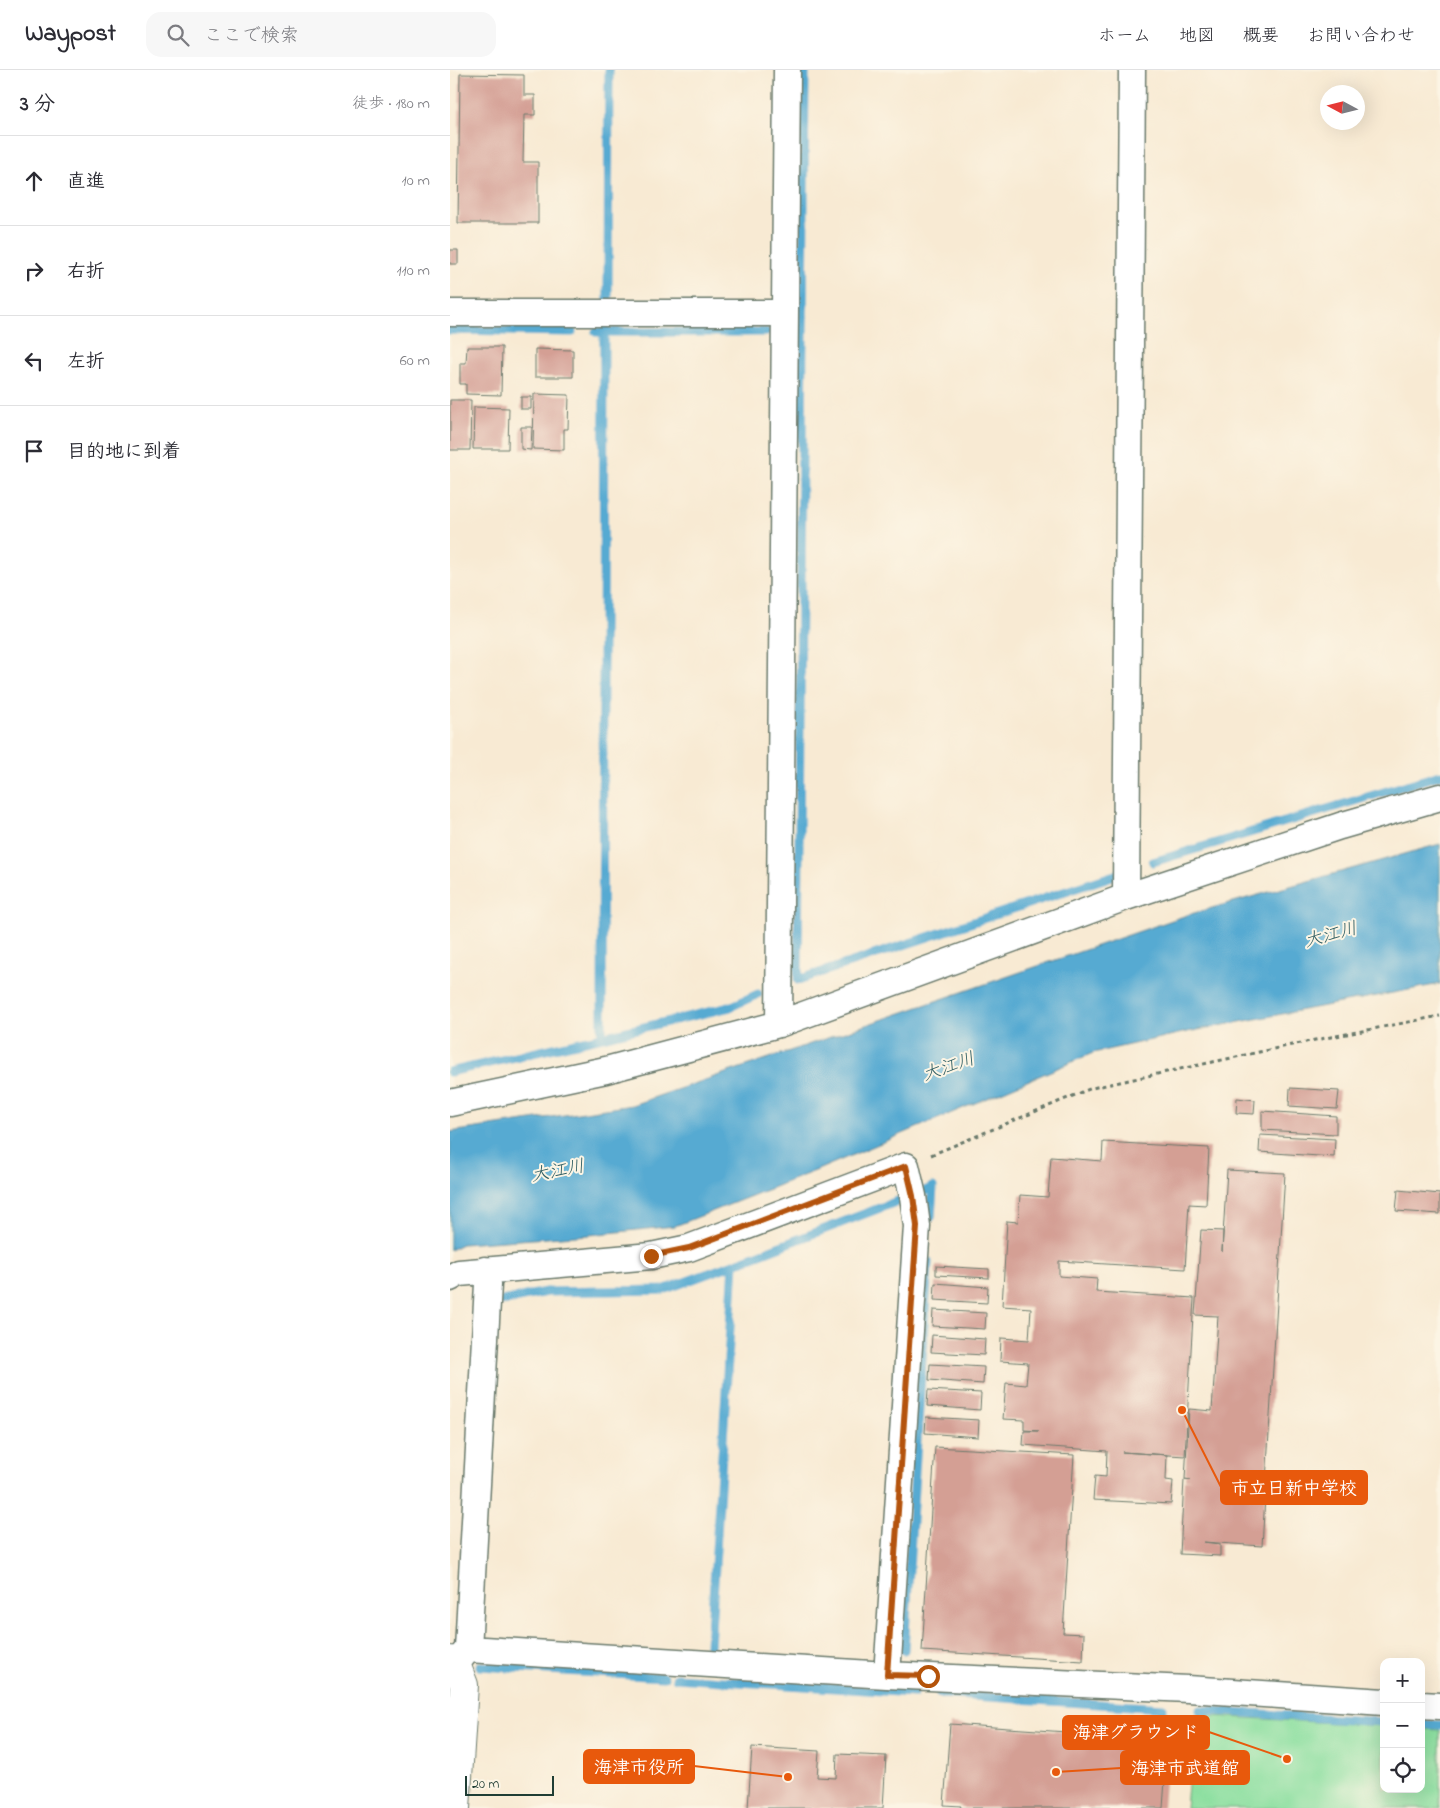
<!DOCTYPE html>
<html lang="ja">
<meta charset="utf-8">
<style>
:root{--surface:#fff;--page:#f7f7f7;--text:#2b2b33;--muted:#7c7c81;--line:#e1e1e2}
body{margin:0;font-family:"Indie Flower","Klee One",sans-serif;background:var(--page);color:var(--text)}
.controls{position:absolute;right:15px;bottom:15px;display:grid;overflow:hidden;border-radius:10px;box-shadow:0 5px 20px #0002}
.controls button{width:45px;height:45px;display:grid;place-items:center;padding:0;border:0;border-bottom:1px solid var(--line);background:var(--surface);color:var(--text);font:25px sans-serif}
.compass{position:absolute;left:870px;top:15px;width:45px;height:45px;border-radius:50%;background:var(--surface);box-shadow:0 5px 20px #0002;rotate:277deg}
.scale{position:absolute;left:15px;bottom:12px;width:89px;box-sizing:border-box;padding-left:5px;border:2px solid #1f3d34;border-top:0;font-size:14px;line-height:18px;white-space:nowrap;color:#1f3d34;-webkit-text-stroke:4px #fcf5e5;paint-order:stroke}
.stop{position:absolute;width:15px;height:15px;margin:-11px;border:4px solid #b45309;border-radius:50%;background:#fff}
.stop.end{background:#b45309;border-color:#fff;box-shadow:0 1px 5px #0008}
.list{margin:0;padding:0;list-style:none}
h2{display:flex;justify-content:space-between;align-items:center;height:65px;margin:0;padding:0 20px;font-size:21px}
h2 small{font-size:16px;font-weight:400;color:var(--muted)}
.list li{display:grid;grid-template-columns:32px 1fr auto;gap:15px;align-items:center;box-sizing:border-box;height:90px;padding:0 20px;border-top:1px solid var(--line)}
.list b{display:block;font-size:19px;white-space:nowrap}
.list em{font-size:16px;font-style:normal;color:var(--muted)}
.icon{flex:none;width:28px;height:28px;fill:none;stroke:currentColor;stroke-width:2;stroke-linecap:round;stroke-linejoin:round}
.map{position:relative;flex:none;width:990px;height:1738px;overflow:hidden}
header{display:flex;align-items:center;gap:30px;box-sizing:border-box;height:70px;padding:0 25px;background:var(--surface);border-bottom:1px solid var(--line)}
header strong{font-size:24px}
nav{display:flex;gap:28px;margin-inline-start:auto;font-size:18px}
.search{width:350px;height:45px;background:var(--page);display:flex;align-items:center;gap:12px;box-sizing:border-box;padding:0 18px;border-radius:15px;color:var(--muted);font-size:19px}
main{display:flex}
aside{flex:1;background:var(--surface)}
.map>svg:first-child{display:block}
.green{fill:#8cdfa0;stroke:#568e6a}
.water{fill:#56aad2;stroke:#3a7483}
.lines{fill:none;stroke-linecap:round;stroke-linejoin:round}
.stream{stroke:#56aad2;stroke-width:9}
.building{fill:#d49f94}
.street-casing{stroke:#6b7a6c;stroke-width:29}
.secondary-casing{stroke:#6b7a6c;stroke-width:30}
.path{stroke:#6b7a6c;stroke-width:3;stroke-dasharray:4 4;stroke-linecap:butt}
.street{stroke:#fff;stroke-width:26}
.secondary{stroke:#fff;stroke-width:28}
.route{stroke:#b45309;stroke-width:6}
.labels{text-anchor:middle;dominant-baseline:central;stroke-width:4;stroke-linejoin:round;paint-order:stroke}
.water-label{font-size:18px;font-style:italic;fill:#305e63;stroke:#fcf5e5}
.leader{fill:none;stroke:#e8590c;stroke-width:2}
.callout-dot{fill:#e8590c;stroke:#fcf5e5;stroke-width:2}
.callout{fill:#e8590c;stroke:#e8590c;stroke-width:2}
.callout-label{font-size:18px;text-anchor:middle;font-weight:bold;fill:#fff}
</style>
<header>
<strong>Waypost</strong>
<div class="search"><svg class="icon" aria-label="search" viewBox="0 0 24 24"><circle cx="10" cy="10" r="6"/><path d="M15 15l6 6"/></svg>ここで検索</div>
<nav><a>ホーム</a><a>地図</a><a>概要</a><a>お問い合わせ</a></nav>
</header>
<main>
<aside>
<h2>3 分<small>徒歩 · 180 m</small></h2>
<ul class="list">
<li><svg class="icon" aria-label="ahead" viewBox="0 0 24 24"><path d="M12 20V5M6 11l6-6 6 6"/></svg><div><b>直進</b></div><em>10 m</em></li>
<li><svg class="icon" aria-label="right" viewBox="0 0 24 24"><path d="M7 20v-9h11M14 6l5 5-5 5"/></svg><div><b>右折</b></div><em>110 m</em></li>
<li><svg class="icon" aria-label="left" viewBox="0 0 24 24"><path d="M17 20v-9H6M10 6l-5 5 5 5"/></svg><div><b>左折</b></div><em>60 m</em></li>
<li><svg class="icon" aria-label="arrive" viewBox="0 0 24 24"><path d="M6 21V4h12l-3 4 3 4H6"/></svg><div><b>目的地に到着</b></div></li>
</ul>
</aside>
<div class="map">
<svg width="990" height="1738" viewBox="0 0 990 1738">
<rect width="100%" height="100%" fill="#fcf5e5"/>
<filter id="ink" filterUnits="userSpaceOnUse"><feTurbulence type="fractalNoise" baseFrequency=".02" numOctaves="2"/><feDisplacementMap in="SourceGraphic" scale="10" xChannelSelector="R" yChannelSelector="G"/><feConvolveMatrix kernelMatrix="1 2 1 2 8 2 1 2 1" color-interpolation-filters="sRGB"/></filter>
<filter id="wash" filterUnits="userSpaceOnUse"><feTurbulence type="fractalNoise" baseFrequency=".0096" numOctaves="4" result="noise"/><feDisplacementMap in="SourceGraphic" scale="20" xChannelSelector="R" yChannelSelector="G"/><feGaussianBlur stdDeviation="1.12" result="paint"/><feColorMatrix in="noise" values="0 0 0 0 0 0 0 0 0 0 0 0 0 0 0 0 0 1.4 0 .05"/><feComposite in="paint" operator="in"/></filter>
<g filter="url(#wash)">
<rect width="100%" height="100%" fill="#f8ead3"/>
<path class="green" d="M 744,1645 L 934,1656 L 934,1719 L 971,1719 L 971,1659 L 990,1660 L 990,1738 L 736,1738 Z"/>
<path class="water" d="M 990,774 L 990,914 L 737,962 L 643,983 L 365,1101 L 225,1156 L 139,1165 L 12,1174 L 0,1180 L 0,1062 L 182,1035 L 737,845 Z"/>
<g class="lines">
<path class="stream" d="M 355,0 L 348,910 L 668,804
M 158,233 L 159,0
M 0,260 L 122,262
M 146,262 L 316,262
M 703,792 L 990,705
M 152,967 L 280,937 L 308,924
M 0,1002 L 152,967 L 154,262 L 156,255
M 475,1121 L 483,1117 L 481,1147
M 53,1231 L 96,1222 L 213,1220 L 284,1194 L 448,1131
M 260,1576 L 284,1194
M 454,1580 L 478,1192
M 30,1596 L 214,1607
M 226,1608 L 464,1623
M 490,1624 L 713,1638
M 750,1640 L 934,1652
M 971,1654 L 990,1655"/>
</g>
<g id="blocks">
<path class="building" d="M 10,4 L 74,5 L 74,25 L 85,25 L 85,45 L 74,45 L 73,92 L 88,92 L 88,153 L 8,153 Z
M 0,180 L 8,180 L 8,194 L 0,194 Z
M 17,277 L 52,277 L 51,325 L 16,324 L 16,314 L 10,314 L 10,293 L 16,293 Z
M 85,279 L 123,280 L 123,307 L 85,307 Z
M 84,324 L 119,325 L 118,359 L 114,359 L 114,380 L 83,379 Z
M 71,327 L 81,327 L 81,339 L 71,339 Z
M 0,330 L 21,330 L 20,380 L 0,380 Z
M 24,337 L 59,338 L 58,379 L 23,379 Z
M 71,357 L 82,357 L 81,380 L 71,379 Z
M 840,1018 L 889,1021 L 887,1039 L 839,1036 Z
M 787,1028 L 805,1030 L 804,1044 L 786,1043 Z
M 812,1041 L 886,1046 L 886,1064 L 812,1060 Z
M 810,1065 L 885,1069 L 884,1087 L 809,1082 Z
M 653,1072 L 759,1078 L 756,1135 L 739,1134 L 735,1199 L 609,1191 L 609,1206 L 647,1209 L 646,1222 L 744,1228 L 735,1386 L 672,1382 L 717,1385 L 716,1410 L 723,1411 L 721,1434 L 643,1430 L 645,1406 L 656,1407 L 657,1381 L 573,1375 L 574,1361 L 589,1361 L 574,1360 L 574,1350 L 553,1349 L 556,1313 L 576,1315 L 578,1293 L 550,1291 L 551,1268 L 579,1270 L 581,1238 L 552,1236 L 557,1151 L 568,1152 L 570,1125 L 598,1127 L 601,1087 L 652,1091 Z
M 777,1100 L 835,1103 L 812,1476 L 753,1472 L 770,1474 L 770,1486 L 730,1484 L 734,1410 L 741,1410 L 735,1409 L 739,1339 L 762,1341 L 768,1246 L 745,1245 L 751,1160 L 773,1161 L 772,1182 Z
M 948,1120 L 990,1124 L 990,1144 L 946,1141 Z
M 486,1196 L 539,1199 L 539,1208 L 486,1205 Z
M 485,1213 L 538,1217 L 537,1233 L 484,1230 Z
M 483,1240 L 536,1243 L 535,1259 L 482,1256 Z
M 482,1265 L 535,1269 L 534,1285 L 481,1282 Z
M 480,1294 L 534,1297 L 533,1314 L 479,1310 Z
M 478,1320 L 531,1323 L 530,1340 L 477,1336 Z
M 476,1347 L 529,1350 L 528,1367 L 475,1363 Z
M 485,1377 L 624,1385 L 613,1563 L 634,1564 L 633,1591 L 472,1581 Z
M 500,1654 L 718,1669 L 713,1738 L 510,1738 L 511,1736 L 494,1735 Z
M 302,1677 L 369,1681 L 367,1707 L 386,1708 L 387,1684 L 436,1686 L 433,1738 L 298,1738 Z"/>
</g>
</g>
<g filter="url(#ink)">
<use href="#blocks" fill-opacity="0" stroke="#6b7a6c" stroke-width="1"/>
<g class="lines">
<g class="street-casing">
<path id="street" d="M 0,243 L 335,243
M 676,827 L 682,0
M 329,954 L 337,0
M 0,1033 L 156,1000 L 329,954 L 676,827 L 890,756 L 990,727
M 0,1208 L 9,1203 L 201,1186 L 239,1178 L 456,1096 L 463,1126 L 467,1156 L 437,1605
M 18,1579 L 38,1214 L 35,1200
M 6,1594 L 18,1579 L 437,1605 L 738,1619 L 934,1632
M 971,1635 L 990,1636"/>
</g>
<g class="secondary-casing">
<path id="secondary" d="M 0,1590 L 6,1594 L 14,1615 L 6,1738"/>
</g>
<path class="path" d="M 481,1085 L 642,1018 L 865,970 L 990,946"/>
<use href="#street" class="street"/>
<use href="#secondary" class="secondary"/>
</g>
</g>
<g class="lines" filter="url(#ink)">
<path class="route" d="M 201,1186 L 239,1178 L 456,1096 L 463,1126 L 467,1156 L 437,1605 L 478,1606"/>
</g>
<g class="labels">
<g class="water-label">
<text transform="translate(881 866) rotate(-15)">大江川</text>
<text transform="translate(499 998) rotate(-19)">大江川</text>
<text transform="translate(108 1102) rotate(-11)">大江川</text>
</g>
</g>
<path class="leader" d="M732 1340L771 1417M837 1689L759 1662M338 1707L244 1696M606 1702L671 1698"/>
<g class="callout-dot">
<circle cx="732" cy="1340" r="5"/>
<circle cx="837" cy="1689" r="5"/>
<circle cx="338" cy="1707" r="5"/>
<circle cx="606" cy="1702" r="5"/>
</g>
<g class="callout">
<rect x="771" y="1401" width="146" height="33" rx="5"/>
<rect x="613" y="1646" width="146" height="33" rx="5"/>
<rect x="134" y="1680" width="110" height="33" rx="5"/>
<rect x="671" y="1681" width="128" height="33" rx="5"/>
</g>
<g class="callout-label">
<text x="844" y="1424">市立日新中学校</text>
<text x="686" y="1668">海津グラウンド</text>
<text x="189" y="1703">海津市役所</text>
<text x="735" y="1704">海津市武道館</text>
</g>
</svg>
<div class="controls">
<button>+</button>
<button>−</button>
<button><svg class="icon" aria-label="locate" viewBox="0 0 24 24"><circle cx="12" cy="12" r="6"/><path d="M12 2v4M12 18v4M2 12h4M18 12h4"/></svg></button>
</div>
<svg class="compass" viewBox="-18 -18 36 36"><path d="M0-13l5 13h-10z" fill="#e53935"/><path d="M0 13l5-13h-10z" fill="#7c7c81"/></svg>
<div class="scale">20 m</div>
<div class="stop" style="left:478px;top:1606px"></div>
<div class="stop end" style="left:201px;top:1186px"></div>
</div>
</main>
